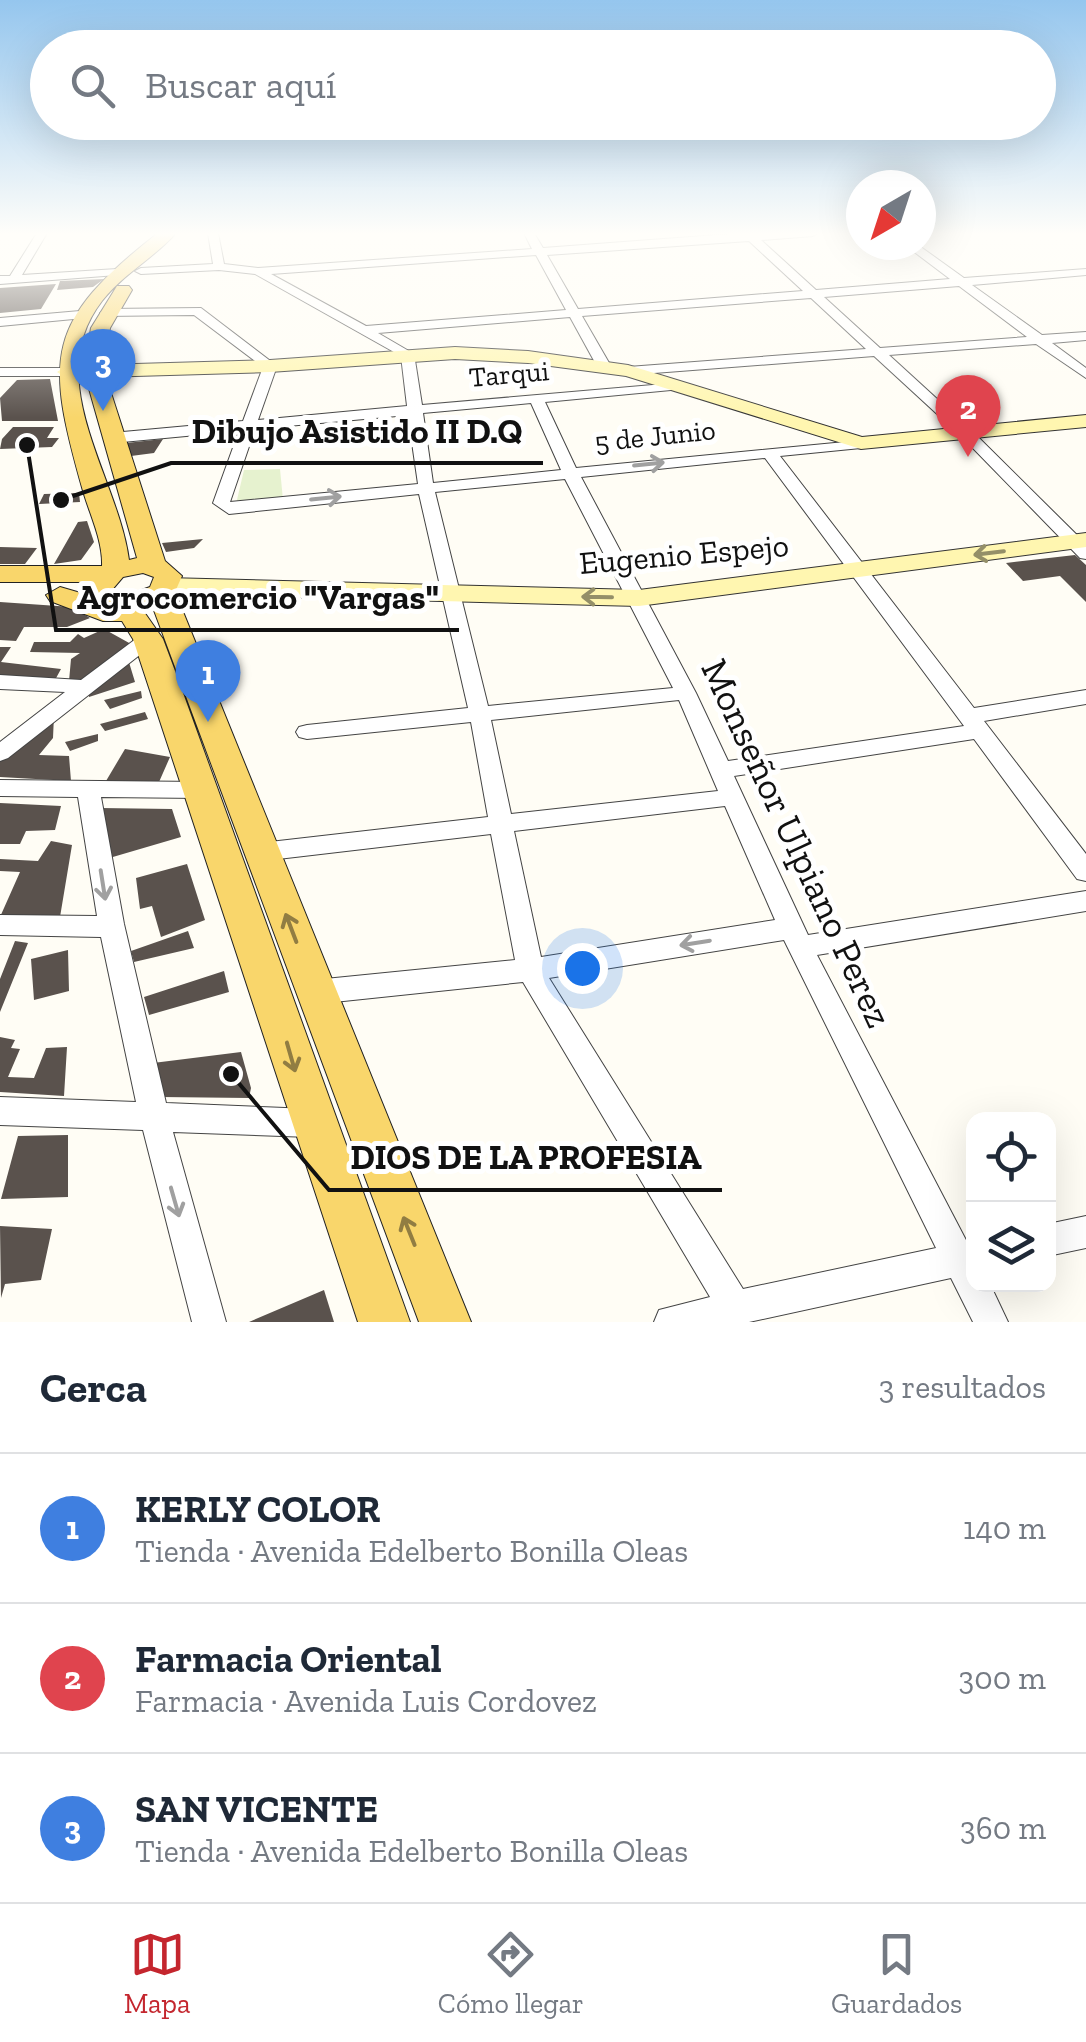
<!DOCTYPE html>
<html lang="es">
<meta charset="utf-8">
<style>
:root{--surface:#fff;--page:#f6f6f7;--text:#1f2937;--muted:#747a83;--line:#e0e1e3;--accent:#c4262e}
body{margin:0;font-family:"Zilla Slab",serif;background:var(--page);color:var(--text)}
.controls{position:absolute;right:30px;bottom:30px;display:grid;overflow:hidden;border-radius:20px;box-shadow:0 10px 40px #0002}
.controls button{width:90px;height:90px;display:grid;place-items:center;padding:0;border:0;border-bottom:2px solid var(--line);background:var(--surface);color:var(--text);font:50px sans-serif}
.compass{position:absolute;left:846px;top:170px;width:90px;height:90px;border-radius:50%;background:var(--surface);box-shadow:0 10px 40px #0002;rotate:219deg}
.you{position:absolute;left:582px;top:968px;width:35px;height:35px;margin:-25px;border:8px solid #fff;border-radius:50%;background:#1a73e8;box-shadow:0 0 0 15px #1a73e833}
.badge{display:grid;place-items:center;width:65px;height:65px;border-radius:50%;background:var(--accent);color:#fff;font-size:32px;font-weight:700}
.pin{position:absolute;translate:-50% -82px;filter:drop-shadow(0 2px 5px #0008)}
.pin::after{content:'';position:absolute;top:52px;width:35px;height:30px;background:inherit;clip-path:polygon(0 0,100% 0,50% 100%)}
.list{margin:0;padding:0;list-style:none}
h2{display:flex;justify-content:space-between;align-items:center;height:130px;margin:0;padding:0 40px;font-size:42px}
h2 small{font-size:32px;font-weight:400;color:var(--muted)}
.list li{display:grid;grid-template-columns:65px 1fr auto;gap:30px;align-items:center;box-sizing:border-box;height:150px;padding:0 40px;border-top:2px solid var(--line)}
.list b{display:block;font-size:38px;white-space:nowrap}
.list p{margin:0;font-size:32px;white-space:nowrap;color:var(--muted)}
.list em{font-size:32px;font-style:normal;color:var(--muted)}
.icon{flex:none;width:55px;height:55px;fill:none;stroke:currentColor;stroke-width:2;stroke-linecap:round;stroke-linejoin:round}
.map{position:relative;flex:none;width:1086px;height:1322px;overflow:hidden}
.search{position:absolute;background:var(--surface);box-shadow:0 10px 40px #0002;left:30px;right:30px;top:30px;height:110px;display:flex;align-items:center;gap:25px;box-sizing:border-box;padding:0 35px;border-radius:55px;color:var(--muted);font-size:38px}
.sheet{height:580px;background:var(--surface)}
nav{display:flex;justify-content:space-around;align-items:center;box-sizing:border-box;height:140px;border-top:2px solid var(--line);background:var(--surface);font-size:28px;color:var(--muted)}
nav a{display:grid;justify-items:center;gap:5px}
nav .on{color:var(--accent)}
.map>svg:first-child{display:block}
.pitch{fill:#e6f2cf}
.building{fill:#5a524d}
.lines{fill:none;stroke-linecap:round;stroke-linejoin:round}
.street-casing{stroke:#444;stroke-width:2}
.secondary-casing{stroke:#333;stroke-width:2}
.primary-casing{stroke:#222;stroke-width:2}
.street{fill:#fff;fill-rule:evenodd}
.secondary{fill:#fff6b0;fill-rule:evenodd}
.primary{fill:#f9d66b;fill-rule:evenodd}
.oneway{stroke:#a0a0a0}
.oneway2{stroke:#948f68}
.oneway3{stroke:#917d42}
.labels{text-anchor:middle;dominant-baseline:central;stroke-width:10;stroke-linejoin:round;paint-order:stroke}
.far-street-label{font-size:28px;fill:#111;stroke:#fff}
.street-label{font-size:32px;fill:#111;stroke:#fff}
.near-street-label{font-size:38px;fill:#111;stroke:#fff}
.leader{fill:none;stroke:#111;stroke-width:4}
.callout-dot{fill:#111;stroke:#fff;stroke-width:4}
.callout-label{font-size:35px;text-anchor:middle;font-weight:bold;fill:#111;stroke:#fff;stroke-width:10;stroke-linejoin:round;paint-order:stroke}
</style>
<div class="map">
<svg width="1086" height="1322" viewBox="0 0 1086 1322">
<rect width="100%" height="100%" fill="#fffdf5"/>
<path class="pitch" d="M 280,469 L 283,500 L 236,504 L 244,470 Z"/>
<path class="building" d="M 104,279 L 93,287 L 57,290 L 60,281 Z
M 56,284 L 41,309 L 0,313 L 0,288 Z
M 50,379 L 58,421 L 2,421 L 0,398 L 17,380 Z
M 13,427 L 54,427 L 47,438 L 59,438 L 52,447 L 0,449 L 2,439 Z
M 163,439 L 154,453 L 131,456 L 126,443 Z
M 79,493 L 80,502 L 39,504 L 44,494 Z
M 87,521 L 94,542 L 81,560 L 54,564 L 78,522 Z
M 203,539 L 194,548 L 166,552 L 162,543 Z
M 0,547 L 37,548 L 25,564 L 0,564 Z
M 1075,555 L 1086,565 L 1086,602 L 1060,576 L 1023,581 L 1006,563 Z
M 0,602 L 72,607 L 90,618 L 67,627 L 24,627 L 16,641 L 0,640 Z
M 104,629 L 131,644 L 82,679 L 69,681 L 71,659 L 80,653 L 30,652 L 34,642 L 70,642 L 78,634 L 84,638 Z
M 0,647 L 11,647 L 1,662 L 61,669 L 55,680 L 0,678 Z
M 128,659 L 135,682 L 89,697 L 88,687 Z
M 141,691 L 142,698 L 110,709 L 104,700 Z
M 145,712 L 148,719 L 105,731 L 100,724 Z
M 54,715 L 53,738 L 39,755 L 69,756 L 71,781 L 0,777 L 0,757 Z
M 98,734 L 98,741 L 70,751 L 65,742 Z
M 125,749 L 170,757 L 159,782 L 106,781 Z
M 0,803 L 61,806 L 55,830 L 26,831 L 20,844 L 0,844 Z
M 100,808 L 172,809 L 181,837 L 106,859 Z
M 51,841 L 72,845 L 60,917 L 0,917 L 20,872 L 0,871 L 0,859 L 38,861 Z
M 187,864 L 205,920 L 161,937 L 152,906 L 140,909 L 136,878 Z
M 188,931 L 194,948 L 134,962 L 131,951 Z
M 15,941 L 28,943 L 0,1012 L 0,979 Z
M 68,950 L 69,991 L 34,1000 L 31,959 Z
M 224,971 L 229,992 L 149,1015 L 144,997 Z
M 0,1037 L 15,1040 L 11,1048 L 20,1049 L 8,1077 L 34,1078 L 46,1048 L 67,1047 L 64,1096 L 0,1092 Z
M 241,1052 L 251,1088 L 249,1098 L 161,1097 L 153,1063 Z
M 68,1135 L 68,1197 L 1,1199 L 18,1136 Z
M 0,1226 L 52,1229 L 41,1280 L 5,1284 L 1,1298 Z
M 324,1290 L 334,1322 L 249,1322 Z"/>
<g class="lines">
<g class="street-casing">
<path id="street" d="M 37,233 L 47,233 L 22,275 L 117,269 L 123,272 L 117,275 L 0,284 L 0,276 L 10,276 Z
M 208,233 L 218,233 L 224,264 L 258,268 L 532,249 L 524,233 L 534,233 L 543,248 L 744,233 L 818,233 L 813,236 L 761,240 L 816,290 L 950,279 L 905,245 L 918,245 L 964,278 L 1086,269 L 1086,275 L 972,285 L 1042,335 L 1086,332 L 1086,340 L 1052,343 L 1086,368 L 1086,378 L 1036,344 L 889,355 L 971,430 L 1086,544 L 1086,559 L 1080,558 L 961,436 L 874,356 L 628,375 L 621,371 L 628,367 L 866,349 L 811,298 L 582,316 L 612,368 L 605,372 L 598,368 L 570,317 L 378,333 L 414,354 L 422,405 L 676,383 L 678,386 L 671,390 L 545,402 L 576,468 L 866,440 L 869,443 L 861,448 L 780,456 L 974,708 L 1086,690 L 1086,704 L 984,721 L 1086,854 L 1086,881 L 1077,879 L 974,739 L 734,776 L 808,935 L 1086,891 L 1086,911 L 817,955 L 967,1242 L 974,1241 L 974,1284 L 990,1284 L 1008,1322 L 973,1322 L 951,1278 L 749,1322 L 654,1322 L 659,1310 L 710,1297 L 523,982 L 315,1004 L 305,1000 L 301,992 L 305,984 L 315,980 L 515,960 L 491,834 L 261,861 L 252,858 L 249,852 L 252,846 L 261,843 L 488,817 L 471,722 L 307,739 L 299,737 L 296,732 L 299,727 L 307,725 L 468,708 L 419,494 L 229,514 L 213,503 L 239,431 L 112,443 L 104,438 L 112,433 L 243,421 L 263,367 L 194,315 L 102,316 L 100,313 L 106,309 L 201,308 L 277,366 L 258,420 L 407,406 L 401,356 L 255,274 L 219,270 L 141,274 L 135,271 L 141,268 L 213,264 ZM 749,241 L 803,291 L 578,309 L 547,255 ZM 536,255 L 566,310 L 366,326 L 271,274 ZM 959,286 L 1027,337 L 880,348 L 824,297 ZM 531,403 L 561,470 L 433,483 L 423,413 ZM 408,415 L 418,484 L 230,502 L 255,429 ZM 765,458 L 964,726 L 728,761 L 696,693 L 581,477 ZM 565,479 L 673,688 L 488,706 L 435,492 ZM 679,700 L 718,791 L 511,814 L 491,720 ZM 725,806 L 775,920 L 541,957 L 514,831 ZM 784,940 L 936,1248 L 743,1289 L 549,978 Z
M 80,311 L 84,312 L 84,318 L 0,326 L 0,318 Z
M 0,368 L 66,368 L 73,372 L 66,376 L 0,376 Z
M 148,633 L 158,639 L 155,643 L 8,758 L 0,761 L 0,742 L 65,692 L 0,689 L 0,675 L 81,680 L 141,635 Z
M 0,780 L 201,782 L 209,784 L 212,790 L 209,796 L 201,798 L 101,797 L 124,924 L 166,1103 L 310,1109 L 321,1113 L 325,1123 L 321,1133 L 310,1137 L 173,1132 L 226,1322 L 192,1322 L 143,1130 L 0,1125 L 0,1097 L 136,1102 L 101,937 L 0,935 L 0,915 L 97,916 L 78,797 L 0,796 Z
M 1086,1216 L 1086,1248 L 1048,1256 L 1048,1224 Z"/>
</g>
<g class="secondary-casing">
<path id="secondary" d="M 455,347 L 528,351 L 628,365 L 862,437 L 1086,415 L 1086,427 L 861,449 L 626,376 L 528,363 L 455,359 L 270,372 L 66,378 L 57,372 L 66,366 L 270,360 Z
M 1086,533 L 1086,547 L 639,606 L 166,594 L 153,586 L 166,578 L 639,590 Z"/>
</g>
<g class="primary-casing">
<path id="primary" d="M 158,233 L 176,233 C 154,258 123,274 102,301 C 40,381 118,476 129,560 L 137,558 L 84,371 L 91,328 L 117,286 L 129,286 L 132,290 L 110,328 L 104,371 L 165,561 L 182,576 L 175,592 L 471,1322 L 419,1322 L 152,605 L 142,609 L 163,639 L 178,679 L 410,1322 L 358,1322 L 133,639 L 122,621 L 103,621 L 50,601 L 46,595 L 60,587 L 84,594 L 85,582 L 0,582 L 0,566 L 102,566 C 103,541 90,515 83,491 C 45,357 44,322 158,233 ZM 143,573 L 154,577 L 150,587 L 125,596 L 111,591 L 123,577 Z"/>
</g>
<use href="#street" class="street"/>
<use href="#secondary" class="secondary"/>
<use href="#primary" class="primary"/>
</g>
<defs><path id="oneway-shaft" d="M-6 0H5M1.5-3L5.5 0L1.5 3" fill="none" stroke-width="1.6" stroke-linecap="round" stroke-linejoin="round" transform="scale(2.5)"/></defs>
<g class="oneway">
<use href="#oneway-shaft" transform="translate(649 464) rotate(-6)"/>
<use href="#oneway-shaft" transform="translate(326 498) rotate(-6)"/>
<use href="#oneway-shaft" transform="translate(103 885) rotate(81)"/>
<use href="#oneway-shaft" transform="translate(695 943) rotate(171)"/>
<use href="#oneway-shaft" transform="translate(175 1202) rotate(74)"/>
</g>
<g class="oneway2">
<use href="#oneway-shaft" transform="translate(989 553) rotate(173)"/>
<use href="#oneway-shaft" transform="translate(597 597) rotate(-179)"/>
</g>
<g class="oneway3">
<use href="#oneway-shaft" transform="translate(291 928) rotate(-111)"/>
<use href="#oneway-shaft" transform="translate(291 1057) rotate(74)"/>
<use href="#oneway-shaft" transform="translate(409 1231) rotate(-112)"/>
</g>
<linearGradient id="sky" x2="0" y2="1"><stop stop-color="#95c6ee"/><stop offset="0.56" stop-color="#fffefa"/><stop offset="1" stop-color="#fffefa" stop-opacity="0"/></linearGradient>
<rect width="1086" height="418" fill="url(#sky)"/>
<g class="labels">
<g class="far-street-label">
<text transform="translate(509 374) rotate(-5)">Tarqui</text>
<text transform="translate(655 436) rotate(-6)">5 de Junio</text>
</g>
<g class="street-label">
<text transform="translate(684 554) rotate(-5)">Eugenio Espejo</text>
</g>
<g class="near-street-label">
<text transform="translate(797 843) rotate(65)">Monseñor Ulpiano Perez</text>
</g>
</g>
<path class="leader" d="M61 500L171 463H543M27 445L56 630H459M231 1074L329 1190H722"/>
<g class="callout-dot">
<circle cx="61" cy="500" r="10"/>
<circle cx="27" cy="445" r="10"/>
<circle cx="231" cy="1074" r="10"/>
</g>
<g class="callout-label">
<text x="357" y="443">Dibujo Asistido II D.Q</text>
<text x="258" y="609">Agrocomercio "Vargas"</text>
<text x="526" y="1169">DIOS DE LA PROFESIA</text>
</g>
</svg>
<div class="controls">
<button><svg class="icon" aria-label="locate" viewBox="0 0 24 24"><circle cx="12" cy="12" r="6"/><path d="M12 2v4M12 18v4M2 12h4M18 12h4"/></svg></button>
<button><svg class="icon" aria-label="layers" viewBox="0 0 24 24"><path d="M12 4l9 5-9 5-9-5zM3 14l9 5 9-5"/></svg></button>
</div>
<svg class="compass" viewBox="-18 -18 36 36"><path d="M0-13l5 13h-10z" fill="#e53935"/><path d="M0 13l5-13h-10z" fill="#747a83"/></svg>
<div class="you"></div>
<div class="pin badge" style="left:208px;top:722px;background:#3f7fe0">1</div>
<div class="pin badge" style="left:968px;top:457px;background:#e0444e">2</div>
<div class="pin badge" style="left:103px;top:411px;background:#3f7fe0">3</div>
<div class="search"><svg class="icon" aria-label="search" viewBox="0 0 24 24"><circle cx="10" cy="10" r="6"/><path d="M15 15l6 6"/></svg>Buscar aquí</div>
</div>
<section class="sheet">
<h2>Cerca<small>3 resultados</small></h2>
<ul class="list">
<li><span class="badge" style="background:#3f7fe0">1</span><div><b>KERLY COLOR</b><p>Tienda · Avenida Edelberto Bonilla Oleas</p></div><em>140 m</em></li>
<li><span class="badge" style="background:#e0444e">2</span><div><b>Farmacia Oriental</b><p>Farmacia · Avenida Luis Cordovez</p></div><em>300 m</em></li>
<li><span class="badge" style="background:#3f7fe0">3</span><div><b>SAN VICENTE</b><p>Tienda · Avenida Edelberto Bonilla Oleas</p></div><em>360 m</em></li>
</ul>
</section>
<nav>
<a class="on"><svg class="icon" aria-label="map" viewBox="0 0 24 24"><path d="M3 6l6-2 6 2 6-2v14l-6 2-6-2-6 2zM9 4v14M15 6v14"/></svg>Mapa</a>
<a><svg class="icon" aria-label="directions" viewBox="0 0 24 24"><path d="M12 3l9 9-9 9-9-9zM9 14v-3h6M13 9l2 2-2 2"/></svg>Cómo llegar</a>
<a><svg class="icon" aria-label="saved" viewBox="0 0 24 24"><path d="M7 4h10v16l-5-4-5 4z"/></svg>Guardados</a>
</nav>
